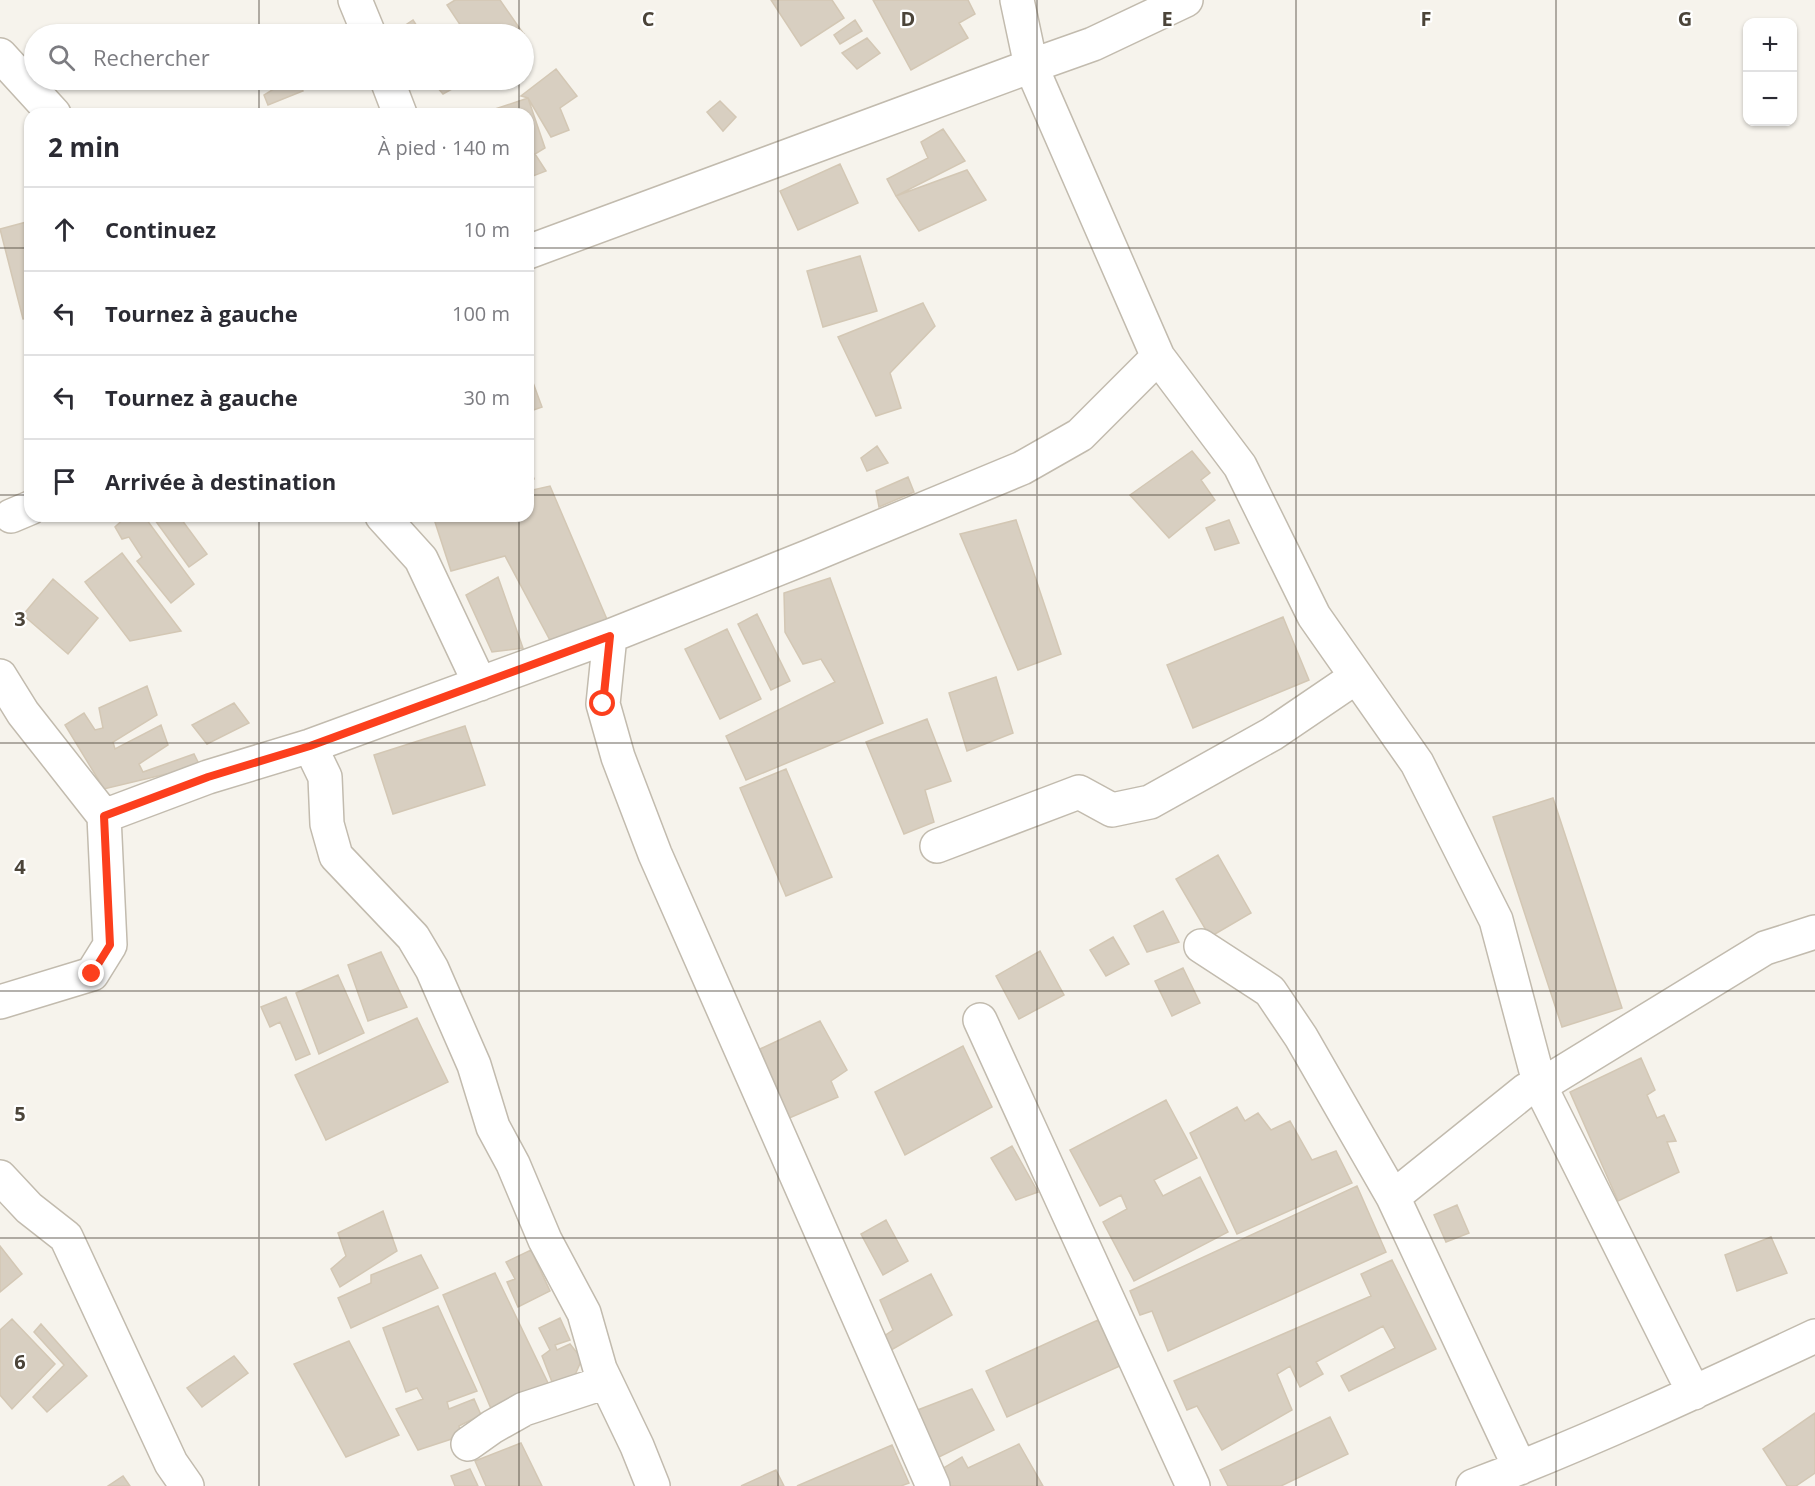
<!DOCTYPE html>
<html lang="fr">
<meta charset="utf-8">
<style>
:root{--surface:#fff;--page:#f2f2f3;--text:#2b2b33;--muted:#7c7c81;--line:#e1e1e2}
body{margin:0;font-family:"Open Sans",sans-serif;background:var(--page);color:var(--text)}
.controls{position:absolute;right:18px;top:18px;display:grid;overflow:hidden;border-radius:12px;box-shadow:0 2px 4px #0004}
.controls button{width:54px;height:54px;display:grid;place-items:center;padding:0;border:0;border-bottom:2px solid var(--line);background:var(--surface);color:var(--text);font:30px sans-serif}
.stop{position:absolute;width:18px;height:18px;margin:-14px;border:4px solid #fc3f1d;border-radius:50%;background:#fff}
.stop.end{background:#fc3f1d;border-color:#fff;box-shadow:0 2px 6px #0008}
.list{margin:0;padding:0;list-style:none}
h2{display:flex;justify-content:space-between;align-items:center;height:78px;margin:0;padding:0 24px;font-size:26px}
h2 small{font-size:20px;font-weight:400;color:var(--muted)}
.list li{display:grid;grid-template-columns:39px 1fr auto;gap:18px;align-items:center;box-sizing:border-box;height:84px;padding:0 24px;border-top:2px solid var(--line)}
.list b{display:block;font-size:22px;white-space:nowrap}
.list em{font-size:20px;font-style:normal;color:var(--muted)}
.icon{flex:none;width:33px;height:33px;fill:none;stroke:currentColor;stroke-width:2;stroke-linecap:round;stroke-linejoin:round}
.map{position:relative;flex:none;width:1815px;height:1486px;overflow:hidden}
.search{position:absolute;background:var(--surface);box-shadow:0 2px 4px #0004;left:24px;top:24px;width:510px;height:66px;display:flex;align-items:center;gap:15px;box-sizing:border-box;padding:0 21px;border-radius:33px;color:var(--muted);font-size:22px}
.panel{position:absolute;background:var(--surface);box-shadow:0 2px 4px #0004;left:24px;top:108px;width:510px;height:414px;border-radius:18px}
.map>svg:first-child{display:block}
.building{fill:#d8cfc1;stroke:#d3c7b4;stroke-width:1.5}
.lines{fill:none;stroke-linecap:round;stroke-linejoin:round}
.minor-casing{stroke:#c2bbae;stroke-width:36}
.minor{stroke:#fff;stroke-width:33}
.route{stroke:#fc3f1d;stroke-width:8}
.grid{fill:none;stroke:#4b4439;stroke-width:1.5;stroke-opacity:0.55}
.grid-label{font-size:20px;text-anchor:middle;font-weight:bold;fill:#4b4439;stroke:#fff;stroke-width:4.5;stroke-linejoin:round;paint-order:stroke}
</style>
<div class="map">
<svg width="1815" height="1486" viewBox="0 0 1815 1486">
<rect width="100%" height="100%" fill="#f6f3ec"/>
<path class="building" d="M 455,0 L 500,0 L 527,39 L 524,42 L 524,34 L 448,34 L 461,26 L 447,5 Z
M 771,0 L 832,0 L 844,18 L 801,46 Z
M 873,0 L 968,0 L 975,14 L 959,23 L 968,38 L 911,70 Z
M 413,20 L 422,34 L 392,34 Z
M 855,20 L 862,31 L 840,44 L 834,35 Z
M 867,38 L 880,53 L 857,69 L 842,53 Z
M 556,69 L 577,96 L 560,108 L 569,130 L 551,137 L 528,98 L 521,96 Z
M 288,80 L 295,80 L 303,91 L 268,105 L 264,95 Z
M 411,80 L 468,80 L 443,94 L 431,80 L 419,88 Z
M 528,98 L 545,148 L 535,154 L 546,171 L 528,178 L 528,114 L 480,114 Z
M 720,101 L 736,117 L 723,131 L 707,112 Z
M 943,129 L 965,161 L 896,196 L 887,179 L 928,158 L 921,142 Z
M 840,164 L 858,203 L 798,230 L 780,191 Z
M 967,170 L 986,200 L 919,231 L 896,196 Z
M 30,221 L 30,318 L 23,319 L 0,229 Z
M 860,256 L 877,311 L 823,327 L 807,271 Z
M 923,303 L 935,326 L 890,373 L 901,408 L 876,416 L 838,337 Z
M 528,369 L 542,407 L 528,412 Z
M 877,446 L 888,463 L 867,471 L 861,458 Z
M 1192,451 L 1210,473 L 1201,480 L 1215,500 L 1169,538 L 1130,495 Z
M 528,462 L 534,479 L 528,482 Z
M 908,477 L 914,492 L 879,507 L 876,491 Z
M 550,486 L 609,624 L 551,642 L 505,556 L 451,571 L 433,516 L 528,516 L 528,491 Z
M 127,516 L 144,516 L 194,584 L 171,603 L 137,561 L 142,557 L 129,537 L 122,539 L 115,527 Z
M 152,516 L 179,516 L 207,554 L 189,567 Z
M 1016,520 L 1061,654 L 1018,670 L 960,534 Z
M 1229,520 L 1239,543 L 1215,550 L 1206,528 Z
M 122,553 L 181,631 L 130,641 L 85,582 Z
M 498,577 L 523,648 L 492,652 L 466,595 Z
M 830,578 L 883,723 L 746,780 L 726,736 L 835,682 L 821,659 L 803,664 L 785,632 L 784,593 Z
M 53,579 L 98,618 L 68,654 L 23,615 Z
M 757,614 L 790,681 L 771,690 L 738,624 Z
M 1283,617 L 1309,680 L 1193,728 L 1167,665 Z
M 727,629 L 761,699 L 720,719 L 685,649 Z
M 996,677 L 1013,733 L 967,751 L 949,693 Z
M 147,686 L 157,715 L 113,742 L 115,749 L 161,725 L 168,745 L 139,764 L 143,772 L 194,754 L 200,766 L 104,789 L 65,725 L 84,713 L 95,730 L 103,728 L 99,708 Z
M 234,703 L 249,723 L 207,744 L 192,725 Z
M 927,719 L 951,781 L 925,790 L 934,822 L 904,834 L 866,742 Z
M 465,726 L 485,785 L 393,814 L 374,755 Z
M 786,769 L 832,877 L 786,896 L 740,788 Z
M 1553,798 L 1622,1008 L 1562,1027 L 1493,817 Z
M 1218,855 L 1251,913 L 1210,937 L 1176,879 Z
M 1163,911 L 1179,942 L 1147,952 L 1134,926 Z
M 1113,937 L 1129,964 L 1106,976 L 1090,950 Z
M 1040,951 L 1064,995 L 1019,1019 L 996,976 Z
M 381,952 L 407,1007 L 368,1021 L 348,965 Z
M 1183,968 L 1200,1003 L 1172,1016 L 1155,981 Z
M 338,975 L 364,1033 L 319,1054 L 296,993 Z
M 286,997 L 310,1054 L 296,1060 L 280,1022 L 270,1027 L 261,1007 Z
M 417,1018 L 448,1082 L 326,1140 L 295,1075 Z
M 820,1021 L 847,1070 L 831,1081 L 838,1097 L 787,1119 L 760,1049 Z
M 963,1046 L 992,1107 L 905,1155 L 875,1092 Z
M 1641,1058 L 1655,1090 L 1647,1095 L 1657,1118 L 1664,1115 L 1676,1141 L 1667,1142 L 1679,1172 L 1618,1201 L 1570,1092 Z
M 1166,1100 L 1197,1158 L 1154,1180 L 1163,1196 L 1200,1177 L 1228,1232 L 1134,1281 L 1103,1222 L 1127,1209 L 1121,1195 L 1100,1206 L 1070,1150 Z
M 1237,1107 L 1245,1121 L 1258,1113 L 1271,1130 L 1290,1121 L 1312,1160 L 1336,1151 L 1352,1183 L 1237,1234 L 1190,1133 Z
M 1012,1146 L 1038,1192 L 1016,1200 L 991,1158 Z
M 1357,1186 L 1386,1252 L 1168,1351 L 1152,1311 L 1140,1315 L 1130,1291 Z
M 1457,1205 L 1469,1233 L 1446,1242 L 1434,1215 Z
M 383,1211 L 397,1251 L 340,1287 L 331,1269 L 346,1256 L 338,1233 Z
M 886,1220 L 908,1261 L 883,1275 L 861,1234 Z
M 1771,1237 L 1787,1273 L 1737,1291 L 1725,1255 Z
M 0,1246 L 22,1274 L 0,1292 Z
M 531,1250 L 550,1291 L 518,1307 L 507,1282 L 515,1279 L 506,1262 Z
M 421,1255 L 438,1288 L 351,1328 L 338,1298 L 371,1283 L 371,1275 Z
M 1392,1260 L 1436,1349 L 1349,1391 L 1341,1376 L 1395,1348 L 1383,1326 L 1316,1362 L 1323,1374 L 1300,1387 L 1290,1366 L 1277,1374 L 1292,1410 L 1222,1450 L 1197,1406 L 1187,1410 L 1174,1381 L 1371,1296 L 1361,1274 Z
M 495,1273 L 548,1383 L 492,1411 L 443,1295 Z
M 931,1274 L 952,1315 L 886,1353 L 878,1340 L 893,1330 L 880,1300 Z
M 438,1306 L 477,1391 L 447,1402 L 449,1409 L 474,1399 L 481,1415 L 459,1426 L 461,1436 L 418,1450 L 396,1409 L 423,1399 L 417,1388 L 406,1392 L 383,1328 Z
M 560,1318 L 570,1340 L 555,1345 L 557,1350 L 570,1344 L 582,1359 L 575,1375 L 552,1382 L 542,1356 L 550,1350 L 539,1328 Z
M 12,1319 L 55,1364 L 12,1409 L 0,1395 L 0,1330 Z
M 1098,1320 L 1120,1366 L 1007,1417 L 986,1371 Z
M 41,1324 L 87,1376 L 47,1412 L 33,1397 L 64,1365 L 34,1332 Z
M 349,1341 L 399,1435 L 346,1457 L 294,1364 Z
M 234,1356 L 248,1373 L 202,1407 L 187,1388 Z
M 972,1389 L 994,1430 L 935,1459 L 915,1411 Z
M 1815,1413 L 1815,1473 L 1796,1486 L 1787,1486 L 1763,1449 Z
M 1330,1417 L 1348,1454 L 1281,1486 L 1228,1486 L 1220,1470 Z
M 521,1443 L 542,1486 L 486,1486 L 475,1461 Z
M 1019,1444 L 1043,1486 L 947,1486 L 940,1470 L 962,1457 L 968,1468 Z
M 892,1445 L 909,1483 L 901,1486 L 797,1486 Z
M 470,1469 L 478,1486 L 455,1486 L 451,1476 Z
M 776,1470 L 784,1486 L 741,1486 Z
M 123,1476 L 130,1486 L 108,1486 Z"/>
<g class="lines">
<g class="minor-casing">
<path id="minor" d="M 355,0 L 369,34
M 1017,0 L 1031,66 L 1158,357 L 1240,466 L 1314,616 L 1417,763 L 1496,920 L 1540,1086 L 1694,1393
M 0,55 L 54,114
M 387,80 L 400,114
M 528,252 L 1031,66 L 1093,44 L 1186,0
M 11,516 L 30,508
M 382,516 L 421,559 L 480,684
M 610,636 L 603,704 L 618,757 L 655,854 L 933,1486
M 0,676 L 23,713 L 104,816 L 110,945 L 92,974 L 0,1002
M 310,746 L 325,777 L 327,824 L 336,856 L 413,937 L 432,969 L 474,1065 L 493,1127 L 513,1164 L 545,1240 L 584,1313 L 600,1369 L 637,1446 L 653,1486
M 104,816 L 208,777 L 310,746 L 610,636 L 810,556 L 1022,468 L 1080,435 L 1158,357
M 937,846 L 1079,792 L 1112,810 L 1150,802 L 1272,734 L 1356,677
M 1201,946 L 1270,991 L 1301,1037 L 1393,1197 L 1520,1468
M 980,1020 L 1193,1486
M 0,1177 L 29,1208 L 66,1237 L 171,1463 L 187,1486
M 1393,1197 L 1526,1090 L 1540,1086 L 1765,948 L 1815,932
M 468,1444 L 492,1427 L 524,1409 L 606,1382
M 1473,1486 C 1589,1442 1702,1389 1815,1336"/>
</g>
<use href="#minor" class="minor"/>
</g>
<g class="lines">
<path class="route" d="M 92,974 L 110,945 L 104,816 L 208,777 L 310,746 L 610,636 L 603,704"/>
</g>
<path class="grid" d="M 259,0 L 259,34M 519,0 L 519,34M 778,0 L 778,1486M 1037,0 L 1037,1486M 1296,0 L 1296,1486M 1556,0 L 1556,1486M 259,80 L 259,114M 519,80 L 519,114M 0,248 L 30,248M 528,248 L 1815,248M 0,495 L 30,495M 528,495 L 1815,495M 259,516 L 259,1486M 519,516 L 519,1486M 0,743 L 1815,743M 0,991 L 1815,991M 0,1238 L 1815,1238"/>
<g class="grid-label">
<text x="648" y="26">C</text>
<text x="908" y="26">D</text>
<text x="1167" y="26">E</text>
<text x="1426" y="26">F</text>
<text x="1685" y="26">G</text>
<text x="20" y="626">3</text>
<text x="20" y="874">4</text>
<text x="20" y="1121">5</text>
<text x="20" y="1369">6</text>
</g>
</svg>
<div class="controls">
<button>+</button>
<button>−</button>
</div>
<div class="stop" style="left:603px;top:704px"></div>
<div class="stop end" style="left:92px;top:974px"></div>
<div class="search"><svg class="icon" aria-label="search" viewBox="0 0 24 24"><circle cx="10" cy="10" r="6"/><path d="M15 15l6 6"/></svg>Rechercher</div>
<section class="panel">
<h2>2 min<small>À pied · 140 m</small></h2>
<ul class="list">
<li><svg class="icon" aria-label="ahead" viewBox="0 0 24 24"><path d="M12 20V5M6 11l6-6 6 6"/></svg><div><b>Continuez</b></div><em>10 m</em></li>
<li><svg class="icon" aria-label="left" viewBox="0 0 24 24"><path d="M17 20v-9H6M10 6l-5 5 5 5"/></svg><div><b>Tournez à gauche</b></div><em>100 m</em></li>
<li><svg class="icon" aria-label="left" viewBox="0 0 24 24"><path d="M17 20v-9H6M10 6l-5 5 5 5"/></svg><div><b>Tournez à gauche</b></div><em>30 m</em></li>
<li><svg class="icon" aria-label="arrive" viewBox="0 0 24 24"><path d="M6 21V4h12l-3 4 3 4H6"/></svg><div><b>Arrivée à destination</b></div></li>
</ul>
</section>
</div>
